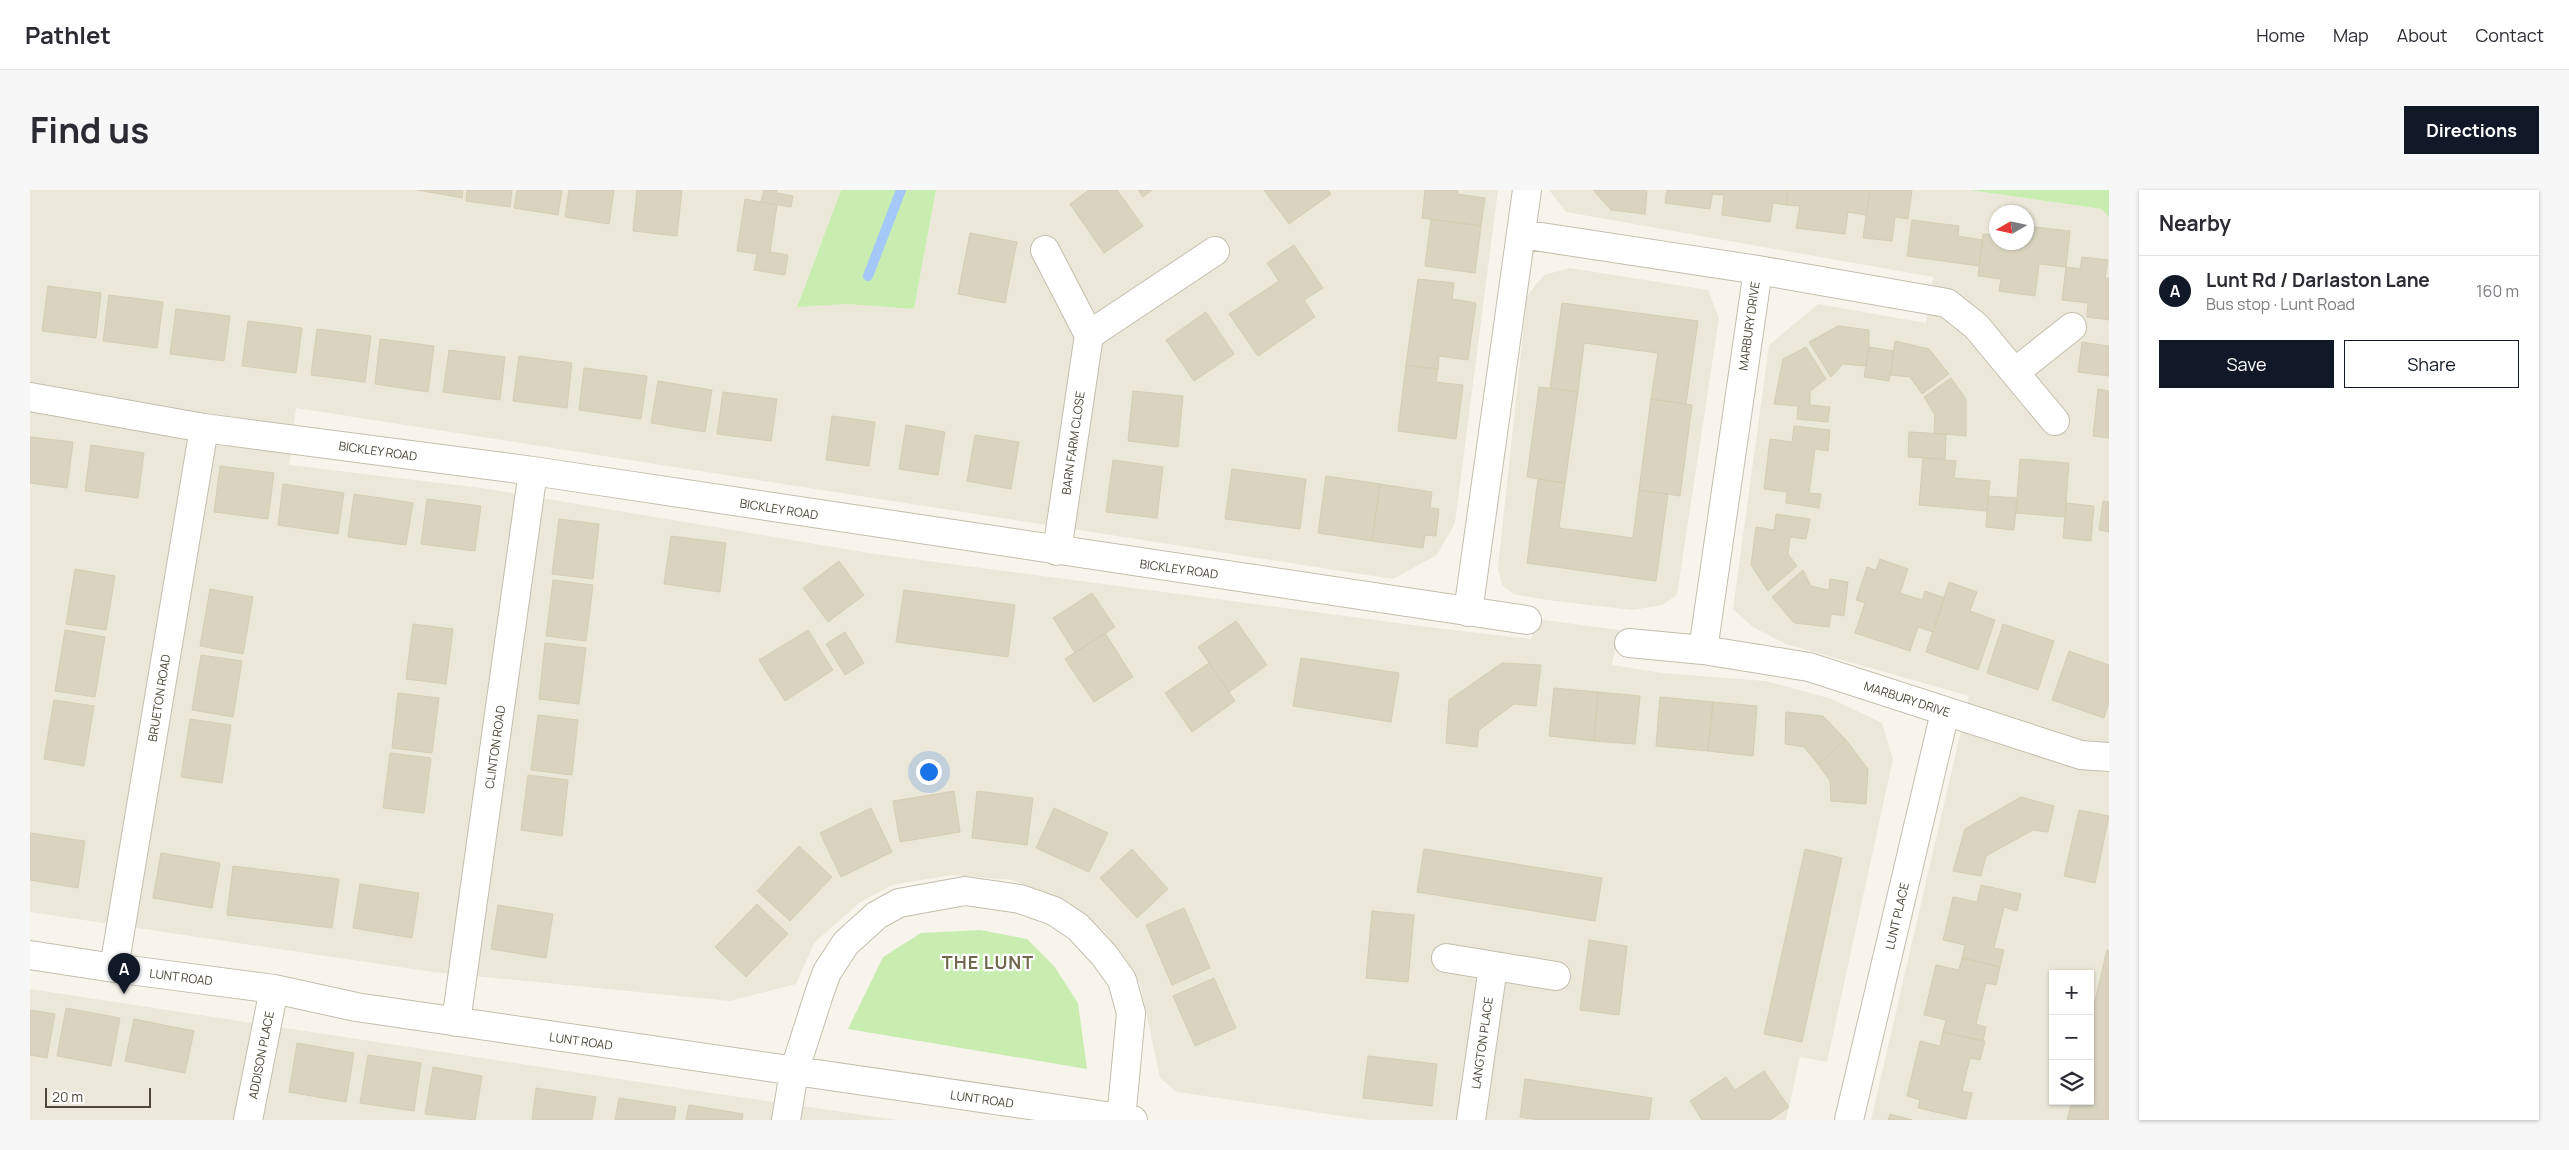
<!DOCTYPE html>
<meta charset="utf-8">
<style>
:root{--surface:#fff;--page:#f7f7f7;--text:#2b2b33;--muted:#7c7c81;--line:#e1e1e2;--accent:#111827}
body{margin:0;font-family:Manrope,sans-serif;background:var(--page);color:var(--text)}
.controls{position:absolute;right:15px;bottom:15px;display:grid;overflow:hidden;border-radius:0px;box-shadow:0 1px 4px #0004}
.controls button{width:45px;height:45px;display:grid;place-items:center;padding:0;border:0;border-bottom:1px solid var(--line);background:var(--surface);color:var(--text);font:25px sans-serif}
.compass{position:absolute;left:1959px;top:15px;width:45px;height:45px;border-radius:50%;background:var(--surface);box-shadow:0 1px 4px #0004;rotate:261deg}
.scale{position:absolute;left:15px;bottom:12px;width:106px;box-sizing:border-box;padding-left:5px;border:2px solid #4c4738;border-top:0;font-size:14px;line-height:18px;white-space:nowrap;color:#4c4738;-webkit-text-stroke:4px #fff;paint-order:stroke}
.you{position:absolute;left:898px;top:581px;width:18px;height:18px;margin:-12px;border:4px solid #fff;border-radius:50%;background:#1a73e8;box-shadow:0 0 0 8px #1a73e833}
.badge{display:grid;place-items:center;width:32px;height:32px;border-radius:50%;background:var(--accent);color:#fff;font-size:16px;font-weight:700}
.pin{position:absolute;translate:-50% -41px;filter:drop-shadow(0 1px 2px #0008)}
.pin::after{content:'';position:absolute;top:26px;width:18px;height:15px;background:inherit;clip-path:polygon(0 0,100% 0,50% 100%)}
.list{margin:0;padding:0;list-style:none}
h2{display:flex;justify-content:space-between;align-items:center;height:65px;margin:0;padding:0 20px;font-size:21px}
h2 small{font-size:16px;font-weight:400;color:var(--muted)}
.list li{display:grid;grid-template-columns:32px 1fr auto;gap:15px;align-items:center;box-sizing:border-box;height:70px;padding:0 20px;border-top:1px solid var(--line)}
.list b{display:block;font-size:19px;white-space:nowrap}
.list p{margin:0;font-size:16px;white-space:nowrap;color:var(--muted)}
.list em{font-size:16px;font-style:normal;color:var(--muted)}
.actions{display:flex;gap:10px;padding:15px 20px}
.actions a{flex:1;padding:11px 0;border:1px solid var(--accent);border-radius:0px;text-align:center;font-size:18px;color:var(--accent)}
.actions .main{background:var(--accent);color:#fff}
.icon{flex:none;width:28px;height:28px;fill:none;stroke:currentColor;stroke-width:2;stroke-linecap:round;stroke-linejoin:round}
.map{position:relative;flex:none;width:2079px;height:930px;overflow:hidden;border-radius:0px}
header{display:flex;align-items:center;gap:30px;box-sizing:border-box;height:70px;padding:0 25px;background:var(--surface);border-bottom:1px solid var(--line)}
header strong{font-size:24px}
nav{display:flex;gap:28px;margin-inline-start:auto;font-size:18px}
.intro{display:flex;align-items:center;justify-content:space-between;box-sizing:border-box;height:120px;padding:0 30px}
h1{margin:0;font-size:35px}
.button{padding:12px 22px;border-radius:0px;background:var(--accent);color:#fff;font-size:18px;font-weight:700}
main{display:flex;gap:30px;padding:0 30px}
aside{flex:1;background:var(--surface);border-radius:0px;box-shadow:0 1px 4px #0004}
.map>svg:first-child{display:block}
.residential{fill:#ebe8d9;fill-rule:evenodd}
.green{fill:#c9edb1}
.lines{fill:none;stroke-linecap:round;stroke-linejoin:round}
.stream{stroke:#a4c8f7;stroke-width:10}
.building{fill:#d9d3bf;stroke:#d5cdb2}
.minor-casing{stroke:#c3bfac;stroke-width:30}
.minor{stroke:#fff;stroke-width:28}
.labels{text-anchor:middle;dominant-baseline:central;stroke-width:4.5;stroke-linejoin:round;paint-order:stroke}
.street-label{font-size:12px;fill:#4c4738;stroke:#fff}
.district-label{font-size:18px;font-weight:bold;letter-spacing:1px;fill:#70674e;stroke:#fff}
</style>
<header>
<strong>Pathlet</strong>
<nav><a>Home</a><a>Map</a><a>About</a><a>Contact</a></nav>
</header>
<div class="intro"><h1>Find us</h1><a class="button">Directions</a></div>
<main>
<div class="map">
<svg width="2079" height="930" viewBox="0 0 2079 930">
<rect width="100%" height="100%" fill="#f7f5eb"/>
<path class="residential" d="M 0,0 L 811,0 L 767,116 L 817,114 L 884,119 L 906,0 L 1468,0 L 1425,333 L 1407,365 L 1363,389 L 266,218 L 259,275 L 452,298 L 845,364 L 1406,438 L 1501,449 L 1507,429 L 1589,440 L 1582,475 L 1632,483 L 1736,491 L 1802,509 L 1852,533 L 1863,569 L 1797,872 L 1770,867 L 1756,930 L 1339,930 L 1147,902 L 1130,888 L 1110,793 L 1075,742 L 1037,712 L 982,690 L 922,685 L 862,695 L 829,713 L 784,753 L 766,794 L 700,811 L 403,782 L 0,722 Z
M 1519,0 L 1939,0 L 2072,19 L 2079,28 L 2079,930 L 1841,930 L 1939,506 L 1756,454 L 1723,437 L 1703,419 L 1739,155 L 1788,114 L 1896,133 L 1903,87 L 1536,22 ZM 1966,22 L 1996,22 L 1996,52 L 1966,52 ZM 2023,784 L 2060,784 L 2060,911 L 2023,911 Z
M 1540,78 L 1678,100 L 1689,128 L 1647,405 L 1632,415 L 1603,420 L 1517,410 L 1483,404 L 1472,395 L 1468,378 L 1497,106 L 1514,85 Z
M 0,799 L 682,903 L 868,930 L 0,930 Z"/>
<path class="green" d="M 811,0 L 906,0 L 884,119 L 817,114 L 767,117 Z
M 1939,0 L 2079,0 L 2079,28 L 2072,19 Z
M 950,740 L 997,749 L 1024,776 L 1048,813 L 1057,879 L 818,839 L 853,767 L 891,743 Z"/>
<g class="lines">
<path class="stream" d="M 838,86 L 871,0"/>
</g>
<path class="building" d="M 388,0 L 433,0 L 432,8 Z
M 437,0 L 482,0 L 480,17 L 436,11 Z
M 487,0 L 532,0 L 528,25 L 484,18 Z
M 539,0 L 584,0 L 579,34 L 535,27 Z
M 607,0 L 652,0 L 647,46 L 603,41 Z
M 734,0 L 747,0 L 746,3 L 763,6 L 761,17 L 731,12 Z
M 1059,0 L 1087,0 L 1113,36 L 1074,63 L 1040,14 Z
M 1108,0 L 1122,0 L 1113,7 Z
M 1234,0 L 1298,0 L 1301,4 L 1259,34 Z
M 1395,0 L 1428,0 L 1427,4 L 1455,8 L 1451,36 L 1392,28 Z
M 1563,0 L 1617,0 L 1615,24 L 1581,20 Z
M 1637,0 L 1683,0 L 1680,19 L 1635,13 Z
M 1683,0 L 1758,0 L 1756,15 L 1743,13 L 1740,32 L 1692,25 L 1694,5 L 1682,4 Z
M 1758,0 L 1840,0 L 1836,25 L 1818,22 L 1815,44 L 1766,38 L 1770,16 L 1756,15 Z
M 1840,0 L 1882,0 L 1878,29 L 1865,27 L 1862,51 L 1833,48 Z
M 715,9 L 747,15 L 740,62 L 758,65 L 755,85 L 724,80 L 727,64 L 707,61 Z
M 1401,29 L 1451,36 L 1445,83 L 1395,76 Z
M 1882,30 L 1929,36 L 1928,46 L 1953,50 L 1949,76 L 1877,66 Z
M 1996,36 L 2040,41 L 2036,77 L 2009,74 L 2005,106 L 1969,101 L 1971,89 L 1948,86 L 1953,44 L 1966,45 L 1966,52 L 1996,52 Z
M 940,43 L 987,52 L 975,113 L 928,104 Z
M 1264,55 L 1293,98 L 1274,110 L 1285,127 L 1228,166 L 1199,124 L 1249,91 L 1237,73 Z
M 2052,67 L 2078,70 L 2075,88 L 2079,88 L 2079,130 L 2057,127 L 2058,113 L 2032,110 L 2036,77 L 2050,79 Z
M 1388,89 L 1424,93 L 1422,109 L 1446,113 L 1438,170 L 1409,166 L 1408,179 L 1376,175 Z
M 18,96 L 71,103 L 66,148 L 12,141 Z
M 79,105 L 133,112 L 127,158 L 73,151 Z
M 1532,113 L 1668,131 L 1656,214 L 1621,209 L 1628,163 L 1554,153 L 1548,202 L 1520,198 Z
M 146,119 L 200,126 L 194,171 L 140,164 Z
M 1176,122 L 1204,164 L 1164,191 L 1136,150 Z
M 218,131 L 272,138 L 266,183 L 212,176 Z
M 1808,136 L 1839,140 L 1839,157 L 1836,176 L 1813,174 L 1801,187 L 1779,152 Z
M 287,139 L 341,146 L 335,192 L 281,185 Z
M 350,149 L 404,156 L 398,202 L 345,194 Z
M 1865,151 L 1899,159 L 1919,184 L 1892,204 L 1880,187 L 1860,185 Z
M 2052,152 L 2079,156 L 2079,186 L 2048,182 Z
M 1776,157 L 1796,189 L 1780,201 L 1780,215 L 1800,217 L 1798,232 L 1767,229 L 1768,216 L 1744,214 L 1753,169 Z
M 1839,157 L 1864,161 L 1859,191 L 1834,187 Z
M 419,160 L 475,167 L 470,210 L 413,202 Z
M 489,166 L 542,173 L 537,218 L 483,211 Z
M 1376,175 L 1408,179 L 1406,192 L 1433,195 L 1426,249 L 1368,241 Z
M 554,178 L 617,186 L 611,229 L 549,220 Z
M 1921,188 L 1936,209 L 1936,246 L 1904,243 L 1905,225 L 1894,207 Z
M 628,191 L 682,200 L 675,242 L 621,233 Z
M 1509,197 L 1548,202 L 1535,293 L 1497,287 Z
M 2068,199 L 2079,201 L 2079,248 L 2063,246 Z
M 1103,201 L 1153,206 L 1148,257 L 1098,251 Z
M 693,202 L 747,209 L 741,251 L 687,244 Z
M 1621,209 L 1662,215 L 1650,306 L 1609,300 Z
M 802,226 L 845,232 L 839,276 L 796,270 Z
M 876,235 L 915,242 L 908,285 L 869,279 Z
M 1764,236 L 1800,240 L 1798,261 L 1785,259 L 1779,303 L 1791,304 L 1789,318 L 1756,313 L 1757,302 L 1734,299 L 1740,249 L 1762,252 Z
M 1879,242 L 1916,244 L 1915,269 L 1878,267 Z
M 945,245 L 989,252 L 981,299 L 937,291 Z
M 0,247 L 43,252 L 37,298 L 0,293 Z
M 61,255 L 114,263 L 108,308 L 55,301 Z
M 1893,268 L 1926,271 L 1924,288 L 1960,291 L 1957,321 L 1889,315 Z
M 1990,269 L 2039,273 L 2035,327 L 1986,323 Z
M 1083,270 L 1133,277 L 1127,328 L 1076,322 Z
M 190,276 L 244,283 L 238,329 L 184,322 Z
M 1202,279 L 1276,289 L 1270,339 L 1195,329 Z
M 1296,286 L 1350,294 L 1342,351 L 1288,343 Z
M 1508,289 L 1535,293 L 1529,338 L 1603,348 L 1609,300 L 1638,304 L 1626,391 L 1497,373 Z
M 253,294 L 314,303 L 308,344 L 248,335 Z
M 1350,294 L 1402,302 L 1400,318 L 1409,319 L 1406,346 L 1395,345 L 1393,358 L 1342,351 Z
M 324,304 L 383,313 L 376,355 L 318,347 Z
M 1958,306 L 1987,308 L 1984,340 L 1956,337 Z
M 397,309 L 451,316 L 445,361 L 391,354 Z
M 2073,311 L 2079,312 L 2079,342 L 2069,340 Z
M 2036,313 L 2064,316 L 2061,351 L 2033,348 Z
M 1746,324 L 1780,329 L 1776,349 L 1760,347 L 1758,364 L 1767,376 L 1738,401 L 1721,375 L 1726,337 L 1744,340 Z
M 529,329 L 569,334 L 563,389 L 522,384 Z
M 641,346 L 696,353 L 690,402 L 634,394 Z
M 1850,369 L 1878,379 L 1870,403 L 1892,410 L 1895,401 L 1915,408 L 1903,442 L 1888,437 L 1880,461 L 1825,443 L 1835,413 L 1826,410 L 1837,377 L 1846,380 Z
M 809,371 L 834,405 L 798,432 L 773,398 Z
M 45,379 L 85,386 L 76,440 L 36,434 Z
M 1773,380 L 1781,396 L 1799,400 L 1800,389 L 1818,392 L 1814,426 L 1801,424 L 1799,437 L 1764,433 L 1742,407 Z
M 523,390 L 563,395 L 556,451 L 516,446 Z
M 1919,392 L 1947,402 L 1940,421 L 1965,430 L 1948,480 L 1896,462 Z
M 180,399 L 223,407 L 213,464 L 170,456 Z
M 874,400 L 985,415 L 978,467 L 866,452 Z
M 1062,403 L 1085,437 L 1045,463 L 1023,428 Z
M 1206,431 L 1237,475 L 1199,502 L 1168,457 Z
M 383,434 L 423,439 L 416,494 L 376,489 Z
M 1973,434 L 2024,451 L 2008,500 L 1957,483 Z
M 35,440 L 75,447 L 65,507 L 25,501 Z
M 778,440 L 803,480 L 755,511 L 729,470 Z
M 815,442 L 834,473 L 815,485 L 796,454 Z
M 1075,443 L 1103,487 L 1064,512 L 1035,469 Z
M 515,453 L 556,458 L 549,514 L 509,509 Z
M 2039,461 L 2079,475 L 2079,512 L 2074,528 L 2022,510 Z
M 171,465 L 212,471 L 203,527 L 162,520 Z
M 1271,468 L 1369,483 L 1361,532 L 1263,516 Z
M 1179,473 L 1205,511 L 1162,542 L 1135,503 Z
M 1472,473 L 1511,475 L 1506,516 L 1484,514 L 1449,540 L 1447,557 L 1416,553 L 1419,510 Z
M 1524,498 L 1568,502 L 1564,551 L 1519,546 Z
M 1568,502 L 1610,506 L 1605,554 L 1564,551 Z
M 368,503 L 409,508 L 402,563 L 362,558 Z
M 1630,507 L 1683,512 L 1678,561 L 1626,556 Z
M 24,510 L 64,516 L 54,576 L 14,569 Z
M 1683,512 L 1727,516 L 1723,566 L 1678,561 Z
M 1756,522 L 1793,526 L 1816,550 L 1788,574 L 1774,557 L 1755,554 Z
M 508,525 L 548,530 L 542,585 L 501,580 Z
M 160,529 L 201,535 L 192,593 L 151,587 Z
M 1816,550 L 1838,579 L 1836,614 L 1801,611 L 1800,591 L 1788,574 Z
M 360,563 L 401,568 L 394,623 L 353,618 Z
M 498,585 L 538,590 L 532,646 L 491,640 Z
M 924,601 L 930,642 L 870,652 L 863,611 Z
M 947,601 L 1003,608 L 997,655 L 942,648 Z
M 1991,607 L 2024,616 L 2018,642 L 2003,640 L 1956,666 L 1951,686 L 1923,681 L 1935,639 Z
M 841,618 L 862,662 L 811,687 L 790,643 Z
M 1024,618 L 1078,643 L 1059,682 L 1006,658 Z
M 2049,620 L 2079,626 L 2065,693 L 2034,686 Z
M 0,643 L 55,651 L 48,698 L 0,690 Z
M 769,656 L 802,687 L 760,731 L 727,701 Z
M 1102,659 L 1138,699 L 1107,728 L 1070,688 Z
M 1394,659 L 1572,688 L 1565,731 L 1387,702 Z
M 1775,659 L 1812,668 L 1772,852 L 1734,844 Z
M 131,663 L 190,673 L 182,718 L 123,708 Z
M 203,676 L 309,689 L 302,738 L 197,725 Z
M 330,694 L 389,703 L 382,748 L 323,738 Z
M 1951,695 L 1991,704 L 1987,721 L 1974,717 L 1964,758 L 1974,760 L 1970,777 L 1932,768 L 1935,755 L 1913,750 L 1923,707 L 1947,712 Z
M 727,714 L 758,744 L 716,787 L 685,757 Z
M 468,715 L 523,724 L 516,768 L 461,759 Z
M 1154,718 L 1180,778 L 1142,795 L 1116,735 Z
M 1342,721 L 1384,725 L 1378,792 L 1336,788 Z
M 1559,750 L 1597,756 L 1589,825 L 1550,820 Z
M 2077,760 L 2079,760 L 2079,930 L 2037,930 L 2042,911 L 2060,911 L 2060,832 Z
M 1932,768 L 1970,777 L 1966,795 L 1956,793 L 1946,834 L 1956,837 L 1953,851 L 1913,842 L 1916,830 L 1894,825 L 1906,775 L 1929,780 Z
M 1184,788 L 1206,838 L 1165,856 L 1143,806 Z
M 36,818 L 90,828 L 81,876 L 27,866 Z
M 0,820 L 25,824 L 17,868 L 0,865 Z
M 104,829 L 164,841 L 155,883 L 95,871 Z
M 1913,842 L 1955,851 L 1950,870 L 1940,868 L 1932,901 L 1942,903 L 1936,929 L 1888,918 L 1890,910 L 1877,906 L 1890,851 L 1910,856 Z
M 267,853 L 324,863 L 316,912 L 259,902 Z
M 338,865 L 391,873 L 384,921 L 330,913 Z
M 1338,866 L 1407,874 L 1402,916 L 1333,908 Z
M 403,877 L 452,886 L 445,930 L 395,924 Z
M 1734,881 L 1759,917 L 1740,930 L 1672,930 L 1660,911 L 1696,887 L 1705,900 Z
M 1495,889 L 1622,908 L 1619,930 L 1508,930 L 1490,927 Z
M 506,898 L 566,907 L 562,930 L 502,930 Z
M 589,908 L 646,917 L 644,930 L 585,930 Z
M 659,915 L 713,924 L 712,930 L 656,930 Z
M 1860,924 L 1882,930 L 1858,930 Z"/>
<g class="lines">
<g class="minor-casing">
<path id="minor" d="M 1491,44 L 1728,80 L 1917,113 L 1946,136 L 2025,231
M 1015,60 L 1059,145
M 1728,80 L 1673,460 L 1779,477 L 2051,565 L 2079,567
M 1985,182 L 2042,137
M 0,207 L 174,238 L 503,281 L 1497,430
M 1027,361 L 1059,145 L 1185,61
M 1438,422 L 1497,0
M 1599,453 L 1673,460
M 0,765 L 84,778 L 244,799 L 326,817 L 1103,930
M 1416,768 L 1526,786
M 84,778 L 174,238
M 426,832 L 503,281
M 218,930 L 244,799
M 756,930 L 764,882 L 789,804 L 797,782 L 816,753 L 847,725 L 869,713 L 935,701 L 990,709 L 1024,721 L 1048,737 L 1074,765 L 1092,790 L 1101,823 L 1091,930
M 1441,930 L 1463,777
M 1819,930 L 1915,522"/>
</g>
<use href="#minor" class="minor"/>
</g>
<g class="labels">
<g class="street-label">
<text transform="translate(1719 136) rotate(-82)">MARBURY DRIVE</text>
<text transform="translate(1043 253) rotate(-82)">BARN FARM CLOSE</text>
<text transform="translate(348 261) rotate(8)">BICKLEY ROAD</text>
<text transform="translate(749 319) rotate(9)">BICKLEY ROAD</text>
<text transform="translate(1149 379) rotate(8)">BICKLEY ROAD</text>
<text transform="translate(129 508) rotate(-81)">BRUETON ROAD</text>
<text transform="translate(1877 509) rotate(18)">MARBURY DRIVE</text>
<text transform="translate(465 557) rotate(-82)">CLINTON ROAD</text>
<text transform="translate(1867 726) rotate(-77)">LUNT PLACE</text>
<text transform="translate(151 787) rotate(7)">LUNT ROAD</text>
<text transform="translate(551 851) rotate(8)">LUNT ROAD</text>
<text transform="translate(1452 853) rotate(-82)">LANGTON PLACE</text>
<text transform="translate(231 865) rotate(-79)">ADDISON PLACE</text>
<text transform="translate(952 909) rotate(8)">LUNT ROAD</text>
</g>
<g class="district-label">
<text x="958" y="772">THE LUNT</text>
</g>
</g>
</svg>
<div class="controls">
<button>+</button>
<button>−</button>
<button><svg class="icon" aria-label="layers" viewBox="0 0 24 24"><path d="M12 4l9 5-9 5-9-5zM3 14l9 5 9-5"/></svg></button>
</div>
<svg class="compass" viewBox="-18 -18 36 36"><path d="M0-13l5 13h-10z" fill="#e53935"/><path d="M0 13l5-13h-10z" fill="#7c7c81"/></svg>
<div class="scale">20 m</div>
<div class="you"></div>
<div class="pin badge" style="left:94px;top:804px">A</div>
</div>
<aside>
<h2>Nearby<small></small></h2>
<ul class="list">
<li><span class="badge">A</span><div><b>Lunt Rd / Darlaston Lane</b><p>Bus stop · Lunt Road</p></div><em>160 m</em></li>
</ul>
<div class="actions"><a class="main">Save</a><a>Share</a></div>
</aside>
</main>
